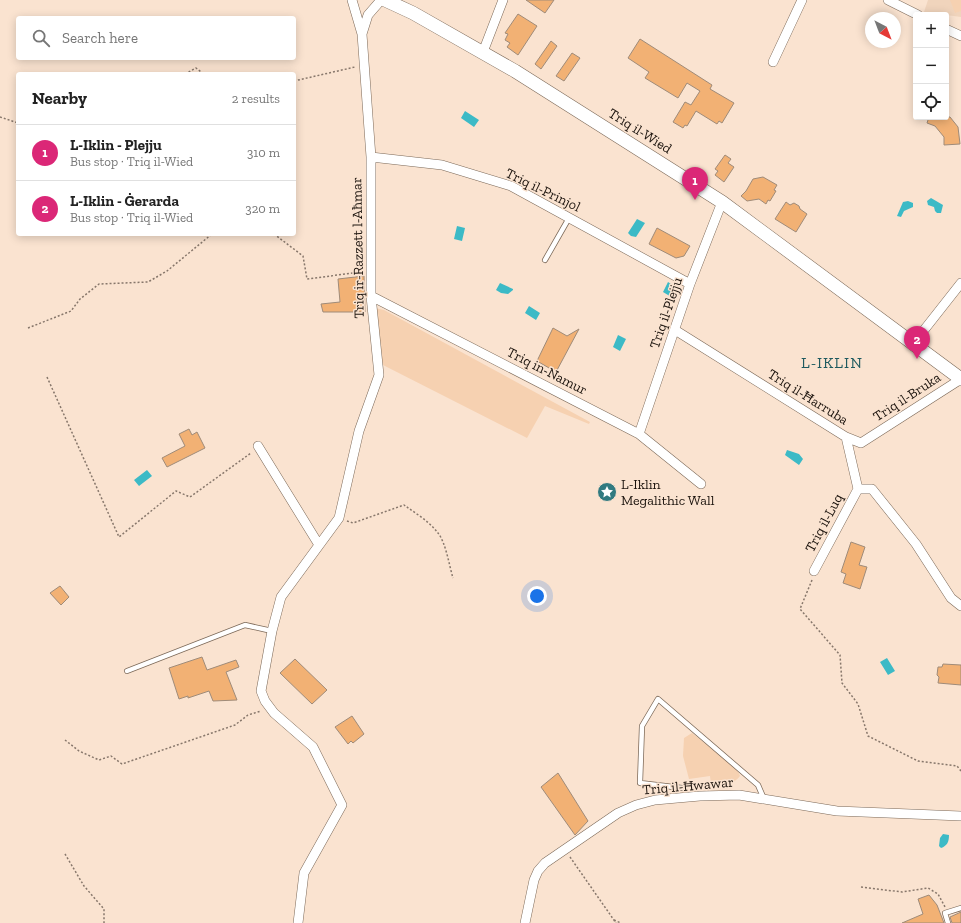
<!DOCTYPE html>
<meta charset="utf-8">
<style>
:root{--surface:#fff;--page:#f6f6f6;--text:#222;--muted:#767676;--line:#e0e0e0;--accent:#db2777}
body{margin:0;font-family:"Zilla Slab",serif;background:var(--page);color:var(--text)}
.controls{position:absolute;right:12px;top:12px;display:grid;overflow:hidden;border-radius:4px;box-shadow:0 2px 10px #0003}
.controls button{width:36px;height:36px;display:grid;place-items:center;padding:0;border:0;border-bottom:1px solid var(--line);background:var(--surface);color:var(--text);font:20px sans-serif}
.compass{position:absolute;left:865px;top:12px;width:36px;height:36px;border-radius:50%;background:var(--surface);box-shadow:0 2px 10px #0003;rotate:138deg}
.you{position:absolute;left:537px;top:596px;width:14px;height:14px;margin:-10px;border:3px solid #fff;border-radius:50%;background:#1a73e8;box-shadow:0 0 0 6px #1a73e833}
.badge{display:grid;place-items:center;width:26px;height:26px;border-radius:50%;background:var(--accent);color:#fff;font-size:13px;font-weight:700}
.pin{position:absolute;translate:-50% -33px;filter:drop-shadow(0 1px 2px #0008)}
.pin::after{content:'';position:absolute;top:21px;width:14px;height:12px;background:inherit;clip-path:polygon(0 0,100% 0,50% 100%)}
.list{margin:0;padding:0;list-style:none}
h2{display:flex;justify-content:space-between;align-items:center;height:52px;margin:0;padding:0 16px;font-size:17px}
h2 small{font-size:13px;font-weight:400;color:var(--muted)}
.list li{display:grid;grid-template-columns:26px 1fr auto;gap:12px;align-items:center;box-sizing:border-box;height:56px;padding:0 16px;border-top:1px solid var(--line)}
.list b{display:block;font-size:15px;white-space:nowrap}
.list p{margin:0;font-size:13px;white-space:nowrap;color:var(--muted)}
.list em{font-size:13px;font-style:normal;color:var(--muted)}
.icon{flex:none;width:22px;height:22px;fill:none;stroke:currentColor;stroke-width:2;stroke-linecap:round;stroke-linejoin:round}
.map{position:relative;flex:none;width:961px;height:923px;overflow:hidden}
.search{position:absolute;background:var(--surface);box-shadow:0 2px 10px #0003;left:16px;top:16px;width:280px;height:44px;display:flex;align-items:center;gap:10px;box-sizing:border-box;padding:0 14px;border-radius:4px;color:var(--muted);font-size:15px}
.panel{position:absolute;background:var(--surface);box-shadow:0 2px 10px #0003;left:16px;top:72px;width:280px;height:164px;border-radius:4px}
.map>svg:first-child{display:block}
.built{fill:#f0d4bc}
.green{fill:#f6d1b1}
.water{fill:#3cbac6}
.building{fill:#f2b174;stroke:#9f8b79}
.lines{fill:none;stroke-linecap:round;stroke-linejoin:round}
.lane-casing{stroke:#7c6958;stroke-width:6}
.street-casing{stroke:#7c6958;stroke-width:10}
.secondary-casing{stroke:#7c6958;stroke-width:14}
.path{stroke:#87776b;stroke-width:1.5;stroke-dasharray:2 2;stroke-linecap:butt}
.lane{stroke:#fff;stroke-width:4.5}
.street{stroke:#fff;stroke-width:9}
.secondary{stroke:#fff;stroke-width:13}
.labels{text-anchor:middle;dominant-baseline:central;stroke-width:3;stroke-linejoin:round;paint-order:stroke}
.street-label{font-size:14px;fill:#1a120c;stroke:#fae3d0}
.poi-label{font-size:14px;fill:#1a120c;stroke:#fae3d0;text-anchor:start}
.quarter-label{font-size:16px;letter-spacing:1px;fill:#1f5a5f;stroke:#fae3d0}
</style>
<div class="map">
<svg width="961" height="923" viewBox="0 0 961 923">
<rect width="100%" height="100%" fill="#fae3d0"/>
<path class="built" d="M 928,0 L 961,0 L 961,17 L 924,12 Z"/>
<path class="green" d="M 950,0 L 961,0 L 961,11 L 955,13 Z
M 375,308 L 384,310 L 590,422 L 589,424 L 545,406 L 527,438 L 381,364 L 382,360 Z
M 692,733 L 737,769 L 740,776 C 731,787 723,784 711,784 L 710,776 L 689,779 L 683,756 L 684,738 Z"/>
<path class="water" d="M 465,111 L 479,120 L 474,127 L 461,118 Z
M 931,198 L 943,205 L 941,213 L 937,213 L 935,211 L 934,207 L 928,205 L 927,201 Z
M 908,201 L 913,203 L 913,207 L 904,211 L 901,217 L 897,216 L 903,202 Z
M 637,219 L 645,223 L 636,237 L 631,236 L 628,233 Z
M 457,226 L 465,228 L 462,241 L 454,239 Z
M 668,282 L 677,288 L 677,291 L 673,298 L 663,292 Z
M 500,283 L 513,289 L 513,290 L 508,294 L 501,293 L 496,290 Z
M 529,306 L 540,313 L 536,320 L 525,313 Z
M 618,335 L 626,339 L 620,351 L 613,347 Z
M 787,450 L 799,454 L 803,459 L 799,465 L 785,455 Z
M 147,470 L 152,476 L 139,486 L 134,480 Z
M 887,658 L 895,671 L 888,675 L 880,662 Z
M 943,834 L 949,835 C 949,842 947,846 941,848 L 939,846 L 940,838 Z"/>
<path class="building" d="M 526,0 L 554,0 L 545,13 Z
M 518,14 L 537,26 L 518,55 L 507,47 L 510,43 L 505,40 L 508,34 L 505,33 Z
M 640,39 L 712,85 L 710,89 L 734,103 L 722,123 L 719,121 L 717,124 L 696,111 L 687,126 L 685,125 L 683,128 L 673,122 L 685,102 L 691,105 L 700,91 L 687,83 L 678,98 L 645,78 L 649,72 L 628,58 Z
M 551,41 L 557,46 L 541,69 L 535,64 Z
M 572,53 L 580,58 L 564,81 L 556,76 Z
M 929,117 L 950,117 L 958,127 L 960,144 L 944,145 L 944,137 L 935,126 L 927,123 Z
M 725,155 L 731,159 L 728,163 L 734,167 L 724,182 L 715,175 L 718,171 L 715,169 Z
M 763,177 L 777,185 L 774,190 L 776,191 L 770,201 L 768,200 L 766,204 L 759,199 L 747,201 L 741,196 L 746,191 L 753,179 Z
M 786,202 L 790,205 L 794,203 L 799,206 L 800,209 L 807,214 L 796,232 L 775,219 Z
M 657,228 L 690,246 L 684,256 L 676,258 L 649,244 Z
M 364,276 L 365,312 L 323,312 L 321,304 L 340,302 L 338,279 Z
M 553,328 L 567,336 L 579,329 L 556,372 L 537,361 Z
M 189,429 L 192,435 L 197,432 L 205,448 L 167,467 L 162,458 L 185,446 L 179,434 Z
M 851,542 L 865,547 L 859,565 L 867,567 L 860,589 L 843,583 L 846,574 L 841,572 Z
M 60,586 L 69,597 L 61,605 L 50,593 Z
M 202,657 L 207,670 L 236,660 L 239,667 L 226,672 L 237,700 L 213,701 L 209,691 L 188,698 L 188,696 L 179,699 L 169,668 Z
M 295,659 L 327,690 L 312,704 L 280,673 Z
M 943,664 L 961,665 L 961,685 L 938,683 L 939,677 L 937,675 L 938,667 L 942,667 Z
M 352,716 L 364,734 L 353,743 L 351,741 L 348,744 L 335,727 Z
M 558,773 L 588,821 L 575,835 L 541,787 Z
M 929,895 L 937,905 L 944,923 L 902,923 L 923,914 L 918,899 Z
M 961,912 L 961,923 L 952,923 L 950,917 Z"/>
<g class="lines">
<g class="lane-casing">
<path id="lane" d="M 545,260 L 569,218
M 127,671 L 245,625 L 272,631
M 682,788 L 640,783 L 642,726 L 658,699 L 758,785 L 764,799
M 948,923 L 945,913 L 961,908"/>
</g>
<g class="street-casing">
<path id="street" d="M 888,0 L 918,15
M 946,29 L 961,36
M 362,34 L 368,15 L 381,0
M 483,52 L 503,0
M 773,62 L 802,0
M 371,157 L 442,165 L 511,186 L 690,284
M 371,296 L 639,434 L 701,484
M 675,330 L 846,437 L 861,443 L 961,379
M 913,344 L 961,283
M 639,434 L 690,284 L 722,202
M 846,437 L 858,489 L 872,489 L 916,544 L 951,598 L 961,606
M 258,446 L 319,545
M 814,571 L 858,489
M 298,923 L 304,873 L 342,805 L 313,747 L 274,713 L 265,701 L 261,691 L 272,631 L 281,597 L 339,518 L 359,431 L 379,375 L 371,296 L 371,157 L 369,130 L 362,34 L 352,0
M 525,923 L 534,880 L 538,871 L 545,863 L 618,813 L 636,805 L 655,800 L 700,796 L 739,795 L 837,811 L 961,816"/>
</g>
<g class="secondary-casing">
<path id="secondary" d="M 385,0 L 413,13 L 515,71 L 722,202 L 961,379"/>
</g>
<path class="path" d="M 185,74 L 196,68 L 204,74
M 247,74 L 251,73 L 255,74
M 294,81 L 355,67
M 0,117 L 18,123
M 274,234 L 303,256 L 307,279 L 361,272
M 28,328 L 71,311 L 80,299 L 99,284 L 148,282 L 167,271 L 212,234
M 47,377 L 119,537 L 176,491 L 190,497 L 251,453
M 347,521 L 353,523 L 404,505 C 415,513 429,521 438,533 C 446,543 449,565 453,578
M 812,580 L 800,609 L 840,655 L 842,683 L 858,704 L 868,736 L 918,761 L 957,766 L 961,771
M 65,740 L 79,751 L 99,760 L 111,756 L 122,764 L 235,725 L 248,715 L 261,711
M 65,854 L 84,886 L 104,909 L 104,923
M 570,857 L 616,923
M 861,887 L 902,892 L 928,888 L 938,894 L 945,907
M 614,920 L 621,923"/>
<use href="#lane" class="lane"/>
<use href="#street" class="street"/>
<use href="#secondary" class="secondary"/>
</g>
<defs>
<g id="sight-disc" transform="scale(1)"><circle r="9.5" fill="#317a80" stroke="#fae3d0"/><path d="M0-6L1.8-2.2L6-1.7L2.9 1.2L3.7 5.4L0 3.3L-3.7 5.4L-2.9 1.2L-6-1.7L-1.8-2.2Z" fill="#fff"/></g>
</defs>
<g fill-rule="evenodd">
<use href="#sight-disc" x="607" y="492"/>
</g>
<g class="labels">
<g class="street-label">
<text transform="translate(640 131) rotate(32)">Triq il-Wied</text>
<text transform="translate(543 190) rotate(26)">Triq il-Prinjol</text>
<text transform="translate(358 248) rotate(-91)">Triq ir-Razzett l-Aħmar</text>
<text transform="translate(666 313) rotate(-71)">Triq il-Plejju</text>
<text transform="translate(547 371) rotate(27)">Triq in-Namur</text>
<text transform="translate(808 397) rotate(32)">Triq il-Ħarruba</text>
<text transform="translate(907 397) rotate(-33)">Triq il-Bruka</text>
<text transform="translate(824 523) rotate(-62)">Triq il-Luq</text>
<text transform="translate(688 786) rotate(-5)">Triq il-Ħwawar</text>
</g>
<g class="poi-label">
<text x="621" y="484">L-Iklin<tspan x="621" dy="16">Megalithic Wall</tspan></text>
</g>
<g class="quarter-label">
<text x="832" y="362">L-IKLIN</text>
</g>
</g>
</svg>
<div class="controls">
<button>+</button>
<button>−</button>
<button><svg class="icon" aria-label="locate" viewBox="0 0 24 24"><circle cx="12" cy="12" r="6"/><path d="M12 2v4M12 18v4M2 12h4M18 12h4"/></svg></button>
</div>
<svg class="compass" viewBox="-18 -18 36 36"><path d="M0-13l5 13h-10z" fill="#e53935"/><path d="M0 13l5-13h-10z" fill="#767676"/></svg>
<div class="you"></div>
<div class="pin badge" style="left:695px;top:200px">1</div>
<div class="pin badge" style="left:917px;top:359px">2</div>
<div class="search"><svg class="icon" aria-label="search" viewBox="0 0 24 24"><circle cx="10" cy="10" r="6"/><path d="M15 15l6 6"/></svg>Search here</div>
<section class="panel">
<h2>Nearby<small>2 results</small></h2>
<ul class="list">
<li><span class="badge">1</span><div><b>L-Iklin - Plejju</b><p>Bus stop · Triq il-Wied</p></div><em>310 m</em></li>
<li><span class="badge">2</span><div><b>L-Iklin - Ġerarda</b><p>Bus stop · Triq il-Wied</p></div><em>320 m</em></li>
</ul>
</section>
</div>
